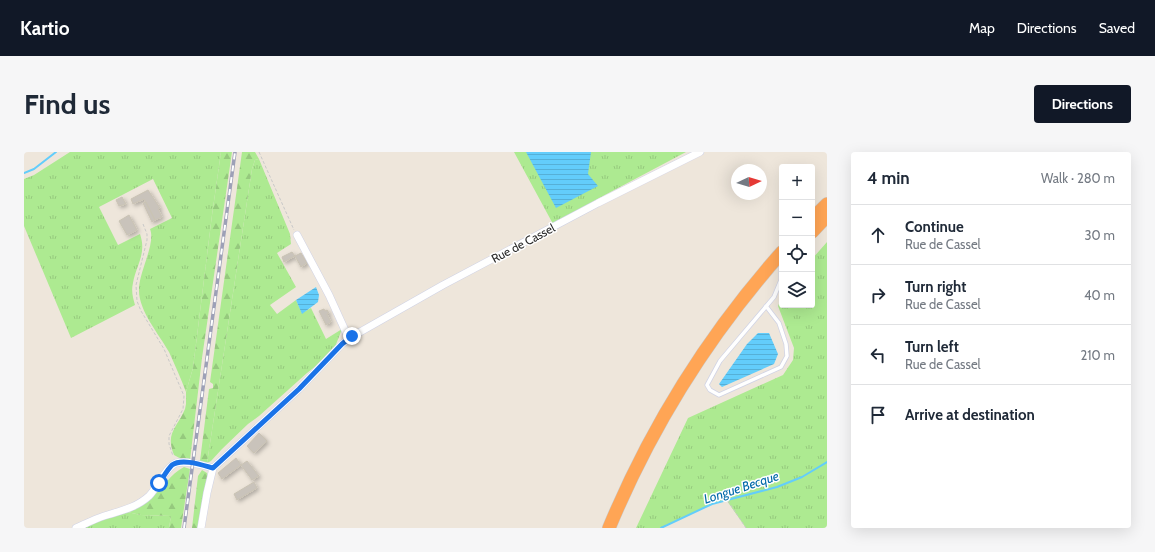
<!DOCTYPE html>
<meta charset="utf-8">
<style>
:root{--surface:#fff;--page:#f6f6f7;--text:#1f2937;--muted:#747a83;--line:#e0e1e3;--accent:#111827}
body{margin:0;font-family:Cabin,sans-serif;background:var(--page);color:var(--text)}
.controls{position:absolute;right:12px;top:12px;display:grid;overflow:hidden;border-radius:4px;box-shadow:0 4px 16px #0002}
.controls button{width:36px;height:36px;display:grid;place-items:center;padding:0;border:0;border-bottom:1px solid var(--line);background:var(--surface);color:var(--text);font:20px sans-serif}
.compass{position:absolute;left:707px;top:12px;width:36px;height:36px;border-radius:50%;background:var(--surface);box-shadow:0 4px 16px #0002;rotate:86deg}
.stop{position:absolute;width:12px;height:12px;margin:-9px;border:3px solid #1a73e8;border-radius:50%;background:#fff}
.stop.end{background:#1a73e8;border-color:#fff;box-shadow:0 1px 4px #0008}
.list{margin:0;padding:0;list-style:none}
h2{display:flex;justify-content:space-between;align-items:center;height:52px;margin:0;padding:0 16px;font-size:17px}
h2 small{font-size:13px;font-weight:400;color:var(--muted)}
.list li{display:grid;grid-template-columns:26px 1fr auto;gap:12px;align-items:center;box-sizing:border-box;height:60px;padding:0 16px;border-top:1px solid var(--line)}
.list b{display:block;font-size:15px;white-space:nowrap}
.list p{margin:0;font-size:13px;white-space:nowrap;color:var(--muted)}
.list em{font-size:13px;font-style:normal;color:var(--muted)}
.icon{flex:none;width:22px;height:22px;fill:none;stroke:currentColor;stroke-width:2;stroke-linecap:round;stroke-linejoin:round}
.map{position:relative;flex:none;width:803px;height:376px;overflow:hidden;border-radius:4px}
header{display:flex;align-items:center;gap:24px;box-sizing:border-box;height:56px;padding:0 20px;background:var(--accent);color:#fff}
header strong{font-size:19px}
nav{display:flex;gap:22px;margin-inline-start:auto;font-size:14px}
.intro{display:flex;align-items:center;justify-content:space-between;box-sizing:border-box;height:96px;padding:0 24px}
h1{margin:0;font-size:28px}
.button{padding:10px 18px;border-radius:4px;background:var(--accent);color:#fff;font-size:14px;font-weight:700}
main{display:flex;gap:24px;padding:0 24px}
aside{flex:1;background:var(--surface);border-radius:4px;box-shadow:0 4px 16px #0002}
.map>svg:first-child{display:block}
.grass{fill:url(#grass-tufts)}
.forest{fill:url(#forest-firs)}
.water{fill:url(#water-rules)}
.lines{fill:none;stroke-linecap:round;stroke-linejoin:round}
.stream{stroke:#63cdfb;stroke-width:2}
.building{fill:#c9c3bb;stroke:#cac3b4;filter:url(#shadow)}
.lane-casing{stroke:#d0d3e5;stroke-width:5}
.street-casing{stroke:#d0d3e5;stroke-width:8}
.highway-casing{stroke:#c8c8c8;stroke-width:14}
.path{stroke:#c8c8c8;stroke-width:1;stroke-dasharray:3 2;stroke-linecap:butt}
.lane{stroke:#fff;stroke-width:3.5}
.street{stroke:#fff;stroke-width:7}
.highway{stroke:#ffa555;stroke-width:13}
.rail-casing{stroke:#9da0b7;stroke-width:3.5}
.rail{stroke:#fff;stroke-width:2;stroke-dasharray:6;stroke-linecap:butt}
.route{stroke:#1a73e8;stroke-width:5}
.labels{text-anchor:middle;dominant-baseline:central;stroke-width:3;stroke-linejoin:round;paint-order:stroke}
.street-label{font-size:12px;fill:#2a2a2a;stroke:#fff}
.water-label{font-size:13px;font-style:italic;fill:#0069a9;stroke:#fff}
</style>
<header>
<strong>Kartio</strong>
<nav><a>Map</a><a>Directions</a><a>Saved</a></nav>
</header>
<div class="intro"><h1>Find us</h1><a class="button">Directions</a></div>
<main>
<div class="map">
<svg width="803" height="376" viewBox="0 0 803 376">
<defs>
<pattern id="grass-tufts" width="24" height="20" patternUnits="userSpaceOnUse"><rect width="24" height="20" fill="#adea91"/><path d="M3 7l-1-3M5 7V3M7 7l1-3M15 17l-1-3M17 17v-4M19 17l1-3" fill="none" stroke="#95c97d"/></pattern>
<pattern id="forest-firs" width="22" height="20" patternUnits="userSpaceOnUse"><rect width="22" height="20" fill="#adea91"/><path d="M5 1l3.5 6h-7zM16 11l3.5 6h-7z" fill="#95c97d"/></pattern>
<pattern id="water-rules" width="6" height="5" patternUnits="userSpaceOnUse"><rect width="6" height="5" fill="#63cdfb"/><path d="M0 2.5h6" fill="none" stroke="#56b0d7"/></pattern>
<filter id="shadow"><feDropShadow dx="2" dy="2" stdDeviation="2" flood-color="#0004"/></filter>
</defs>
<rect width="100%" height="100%" fill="#eee6db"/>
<path class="grass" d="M 46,0 L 197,0 L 188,63 L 169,216 L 162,240 C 157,227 151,213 145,200 C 135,182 114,158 115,137 C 115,120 132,91 126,77 L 148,66 L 129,27 L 75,55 L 94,93 L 116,82 C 123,102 112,113 109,131 C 107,139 109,146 111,153 L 47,186 L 0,74 L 0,27 L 10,23 Z
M 490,0 L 662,0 L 579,44 L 529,72 Z
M 235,7 L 266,82 L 267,92 L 253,101 L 272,135 L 246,153 L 253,162 L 272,148 L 278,161 L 287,156 L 302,187 L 318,177 L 311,195 L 297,210 L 283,221 L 235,264 L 224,272 L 198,297 L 187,309 L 183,311 L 228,17 L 231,8 Z
M 803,90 L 803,376 L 722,376 L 703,349 L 688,352 L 636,376 L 612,376 L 664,266 L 759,223 L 769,208 L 770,196 L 754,154 L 758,145 L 758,153 L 788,153 L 788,107 Z
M 103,360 L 117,363 L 147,364 L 145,376 L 59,376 L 79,367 Z"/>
<path class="forest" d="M 197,0 L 208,0 L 178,206 L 166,308 L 159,308 L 150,303 C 141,281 153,276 161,257 L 162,252 L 162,240 L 169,216 L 188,63 Z
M 218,0 L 231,0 L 235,7 L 231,8 L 228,17 L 183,311 L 176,309 L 185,237 L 189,236 L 189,232 L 186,230 Z
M 160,315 L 166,317 L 157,376 L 145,376 L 147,364 L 117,363 L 103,360 C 111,355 121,351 128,345 C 140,335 146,322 160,315 Z
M 178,318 L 183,321 L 184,325 L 175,376 L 168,376 L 174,324 Z"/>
<path class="water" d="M 502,0 L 567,0 L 564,22 L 574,34 L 532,56 Z
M 292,135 L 295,143 L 294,150 L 278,162 L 272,148 Z
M 734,181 L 745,181 L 754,202 L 750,212 L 698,235 L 695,232 L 723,192 Z"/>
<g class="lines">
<path class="stream" d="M 0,21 L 10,17 L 32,0
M 637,376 L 688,352 L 753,335 L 778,325 L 803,310"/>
</g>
<path class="building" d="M 124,38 L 136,56 L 134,57 L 138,65 L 131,68 L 120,47 L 109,52 L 107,47 Z
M 98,45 L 102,52 L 95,54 L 92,48 Z
M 122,50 L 131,68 L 128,70 L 119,51 Z
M 105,63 L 113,78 L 103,83 L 95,69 Z
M 268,100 L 271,104 L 260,110 L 258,105 Z
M 277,101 L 283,111 L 277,115 L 271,104 Z
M 300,157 L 301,159 L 303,158 L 305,161 L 303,162 L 307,170 L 302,173 L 295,159 Z
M 235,281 L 243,289 L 230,301 L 223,294 Z
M 212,306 L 217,313 L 198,327 L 194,321 Z
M 223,309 L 235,324 L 228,328 L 217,313 Z
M 230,330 L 233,336 L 213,348 L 210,342 Z"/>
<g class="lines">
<g class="lane-casing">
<path id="lane" d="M 742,154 L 755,171 L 762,192 L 763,204 L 757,215 L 695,243 L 686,238 L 683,233 L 696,209 L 750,145 L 757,128 L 757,114"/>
</g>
<g class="street-casing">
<path id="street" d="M 273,83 L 305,143 L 325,187
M 189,316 L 275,237 L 318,192 L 329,184 L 419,133 L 574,51 L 676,0
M 52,376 C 61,372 71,367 80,364 C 96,359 112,356 125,344 C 133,336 142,315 152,311 C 163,308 178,313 189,316
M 177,376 L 183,341 L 189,316"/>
</g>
<g class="highway-casing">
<path id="highway" d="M 788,67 L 803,52
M 788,80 L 803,64
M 585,376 C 627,275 686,181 758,100"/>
</g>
<path class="path" d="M 235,0 L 270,78
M 119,72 L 123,82 L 123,88 L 112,133 L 113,149 L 117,159 L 140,197 L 160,244 L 159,257 L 145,284 L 145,292 L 149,304
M 704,349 L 722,376"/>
<use href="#lane" class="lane"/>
<use href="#street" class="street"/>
<use href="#highway" class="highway"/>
<g class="rail-casing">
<path id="rail" d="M 160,376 L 211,0"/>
</g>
<use href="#rail" class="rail"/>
</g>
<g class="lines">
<path class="route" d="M 135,331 C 139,326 143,318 148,313 C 158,306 178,313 189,316 L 275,237 L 318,192 L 328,184"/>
</g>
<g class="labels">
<g class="street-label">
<text transform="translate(499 91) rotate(-28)">Rue de Cassel</text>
</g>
<g class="water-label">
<text transform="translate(717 335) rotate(-18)">Longue Becque</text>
</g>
</g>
</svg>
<div class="controls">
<button>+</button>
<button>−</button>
<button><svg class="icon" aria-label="locate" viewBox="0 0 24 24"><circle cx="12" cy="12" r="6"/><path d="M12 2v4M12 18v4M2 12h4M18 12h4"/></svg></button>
<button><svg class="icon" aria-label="layers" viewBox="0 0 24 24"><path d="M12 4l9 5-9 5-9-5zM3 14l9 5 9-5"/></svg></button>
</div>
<svg class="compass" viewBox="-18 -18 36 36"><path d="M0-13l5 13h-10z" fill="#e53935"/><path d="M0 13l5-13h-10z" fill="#747a83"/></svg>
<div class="stop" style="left:135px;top:331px"></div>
<div class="stop end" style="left:328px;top:184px"></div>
</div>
<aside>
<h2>4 min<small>Walk · 280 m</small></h2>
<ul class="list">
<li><svg class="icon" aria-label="ahead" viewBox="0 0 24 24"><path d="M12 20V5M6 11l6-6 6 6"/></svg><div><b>Continue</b><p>Rue de Cassel</p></div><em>30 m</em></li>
<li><svg class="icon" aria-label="right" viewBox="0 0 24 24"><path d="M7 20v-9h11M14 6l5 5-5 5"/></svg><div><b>Turn right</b><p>Rue de Cassel</p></div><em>40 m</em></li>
<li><svg class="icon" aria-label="left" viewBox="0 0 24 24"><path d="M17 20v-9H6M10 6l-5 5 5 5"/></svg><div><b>Turn left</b><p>Rue de Cassel</p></div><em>210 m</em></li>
<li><svg class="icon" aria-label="arrive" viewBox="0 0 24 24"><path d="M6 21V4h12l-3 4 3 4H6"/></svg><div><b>Arrive at destination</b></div></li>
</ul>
</aside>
</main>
